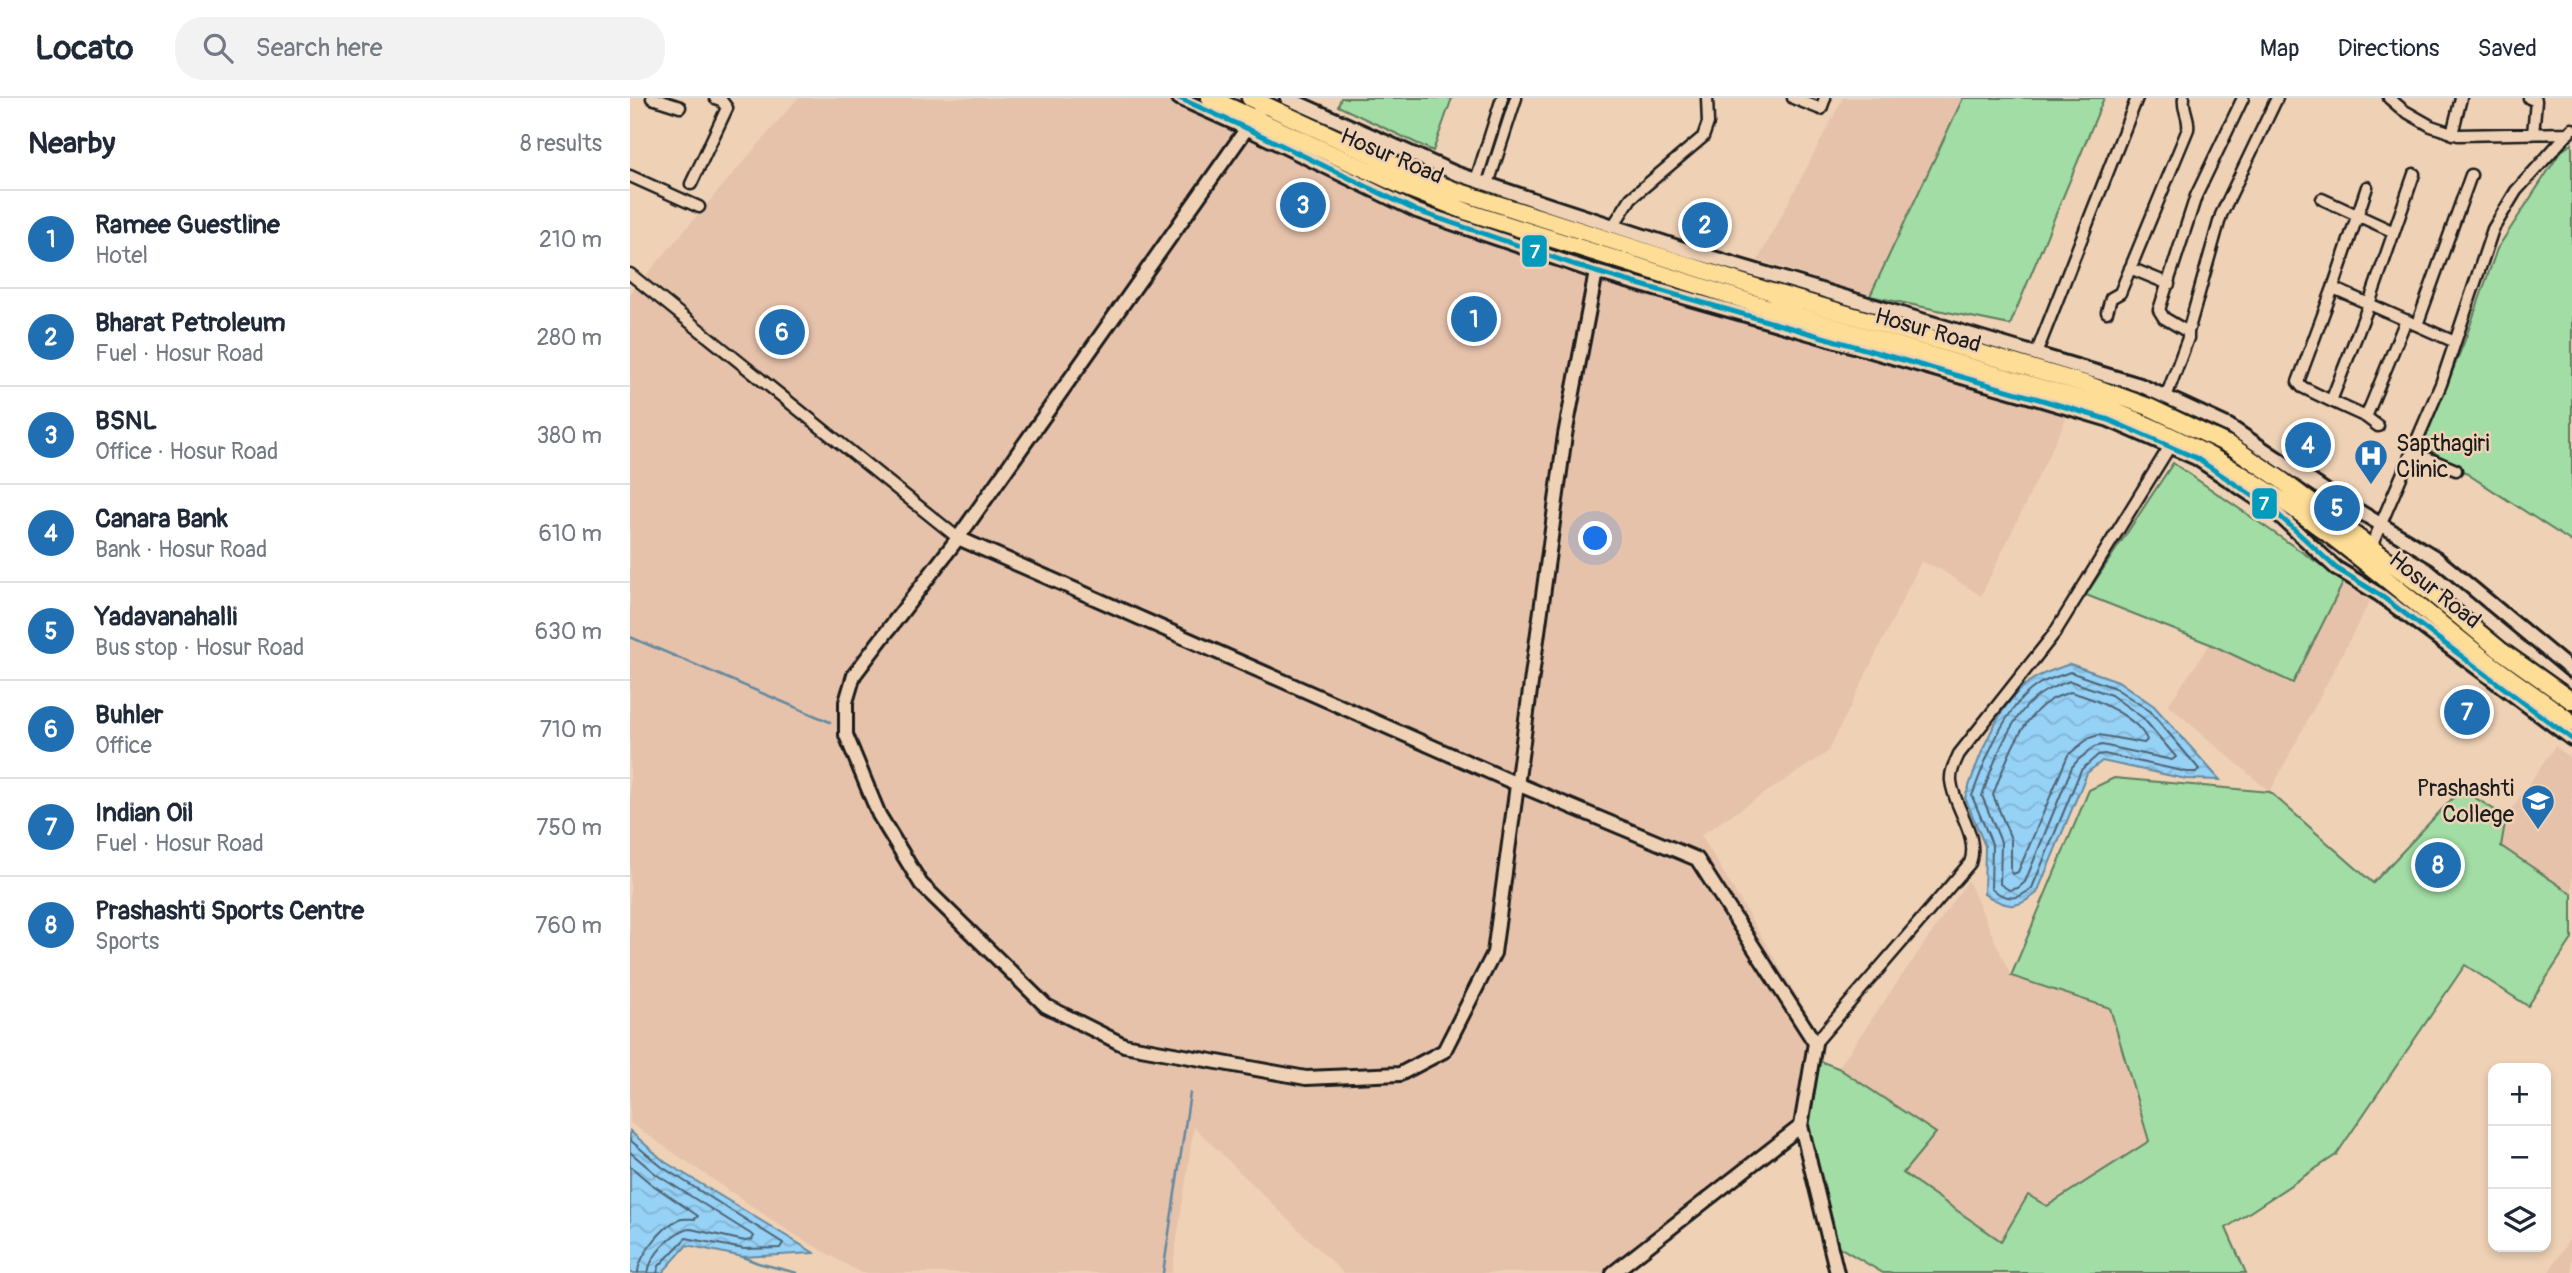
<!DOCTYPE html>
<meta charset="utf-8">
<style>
:root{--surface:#fff;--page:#f2f2f3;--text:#1f2937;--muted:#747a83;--line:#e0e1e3;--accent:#1f6fb2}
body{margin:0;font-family:Pangolin,sans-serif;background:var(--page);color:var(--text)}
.controls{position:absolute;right:21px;bottom:21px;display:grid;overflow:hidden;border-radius:14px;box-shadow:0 4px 10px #0003}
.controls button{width:63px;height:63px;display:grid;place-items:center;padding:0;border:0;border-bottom:2px solid var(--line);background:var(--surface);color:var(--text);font:35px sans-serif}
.you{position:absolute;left:966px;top:441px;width:24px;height:24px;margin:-18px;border:5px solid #fff;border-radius:50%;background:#1a73e8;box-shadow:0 0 0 10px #1a73e833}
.badge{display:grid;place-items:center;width:46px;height:46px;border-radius:50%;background:var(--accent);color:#fff;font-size:23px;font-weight:700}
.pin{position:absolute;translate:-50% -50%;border:4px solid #fff;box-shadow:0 2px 7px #0006}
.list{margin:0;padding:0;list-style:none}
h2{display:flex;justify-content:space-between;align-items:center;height:91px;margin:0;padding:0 28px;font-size:30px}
h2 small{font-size:23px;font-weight:400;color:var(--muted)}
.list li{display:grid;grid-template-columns:46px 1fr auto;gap:21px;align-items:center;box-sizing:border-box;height:98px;padding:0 28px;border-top:2px solid var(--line)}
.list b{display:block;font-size:26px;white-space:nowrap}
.list p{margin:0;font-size:23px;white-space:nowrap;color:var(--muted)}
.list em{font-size:23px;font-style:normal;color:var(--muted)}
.icon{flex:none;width:38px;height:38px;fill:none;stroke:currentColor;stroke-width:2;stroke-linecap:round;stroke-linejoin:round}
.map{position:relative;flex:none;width:1942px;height:1175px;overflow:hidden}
header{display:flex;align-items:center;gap:42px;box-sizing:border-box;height:98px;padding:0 35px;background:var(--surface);border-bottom:2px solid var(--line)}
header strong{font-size:33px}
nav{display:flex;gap:38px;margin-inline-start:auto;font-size:24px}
.search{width:490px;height:63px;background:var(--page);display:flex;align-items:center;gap:18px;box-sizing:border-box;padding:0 24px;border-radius:28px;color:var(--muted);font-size:26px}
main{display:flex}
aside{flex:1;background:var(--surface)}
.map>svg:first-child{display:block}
.built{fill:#e6c2ab}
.green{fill:#a1dda4;stroke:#5e7c60;stroke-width:2}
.water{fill:url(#water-waves);stroke:#65899f;stroke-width:2}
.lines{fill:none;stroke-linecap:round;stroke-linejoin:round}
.shore{stroke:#4d6473;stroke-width:2}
.stream{stroke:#65899f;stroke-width:2.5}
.minor-casing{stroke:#1c1c1c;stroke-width:15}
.tertiary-casing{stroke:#1c1c1c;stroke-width:18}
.trunk-casing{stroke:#1c1c1c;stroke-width:21}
.minor{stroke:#efd2b6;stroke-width:10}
.tertiary{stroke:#efd2b6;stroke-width:12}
.trunk{stroke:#fedd96;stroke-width:16}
.bus-1-casing{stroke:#efd2b6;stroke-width:10}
.bus-1{stroke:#039bbc;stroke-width:5}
.labels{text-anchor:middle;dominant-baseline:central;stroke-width:5;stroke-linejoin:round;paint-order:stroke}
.street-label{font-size:23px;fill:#1c1c1c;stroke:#efd2b6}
.poi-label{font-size:23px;fill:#1c1c1c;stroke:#efd2b6;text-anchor:start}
.line-badge{stroke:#efd2b6;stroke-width:2.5}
.badge-label{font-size:19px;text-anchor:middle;font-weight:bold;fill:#fff}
</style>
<header>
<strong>Locato</strong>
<div class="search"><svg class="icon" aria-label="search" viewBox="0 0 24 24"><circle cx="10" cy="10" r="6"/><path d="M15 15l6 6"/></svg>Search here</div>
<nav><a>Map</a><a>Directions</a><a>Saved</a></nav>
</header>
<main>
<aside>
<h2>Nearby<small>8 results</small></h2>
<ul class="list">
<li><span class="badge">1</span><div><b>Ramee Guestline</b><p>Hotel</p></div><em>210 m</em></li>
<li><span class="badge">2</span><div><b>Bharat Petroleum</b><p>Fuel · Hosur Road</p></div><em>280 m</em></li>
<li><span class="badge">3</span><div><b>BSNL</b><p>Office · Hosur Road</p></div><em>380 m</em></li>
<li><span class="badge">4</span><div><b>Canara Bank</b><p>Bank · Hosur Road</p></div><em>610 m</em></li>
<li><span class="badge">5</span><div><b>Yadavanahalli</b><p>Bus stop · Hosur Road</p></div><em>630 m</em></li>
<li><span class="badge">6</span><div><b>Buhler</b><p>Office</p></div><em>710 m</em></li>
<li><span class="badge">7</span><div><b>Indian Oil</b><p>Fuel · Hosur Road</p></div><em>750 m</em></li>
<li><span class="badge">8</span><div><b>Prashashti Sports Centre</b><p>Sports</p></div><em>760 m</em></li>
</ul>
</aside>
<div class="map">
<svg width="1942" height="1175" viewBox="0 0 1942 1175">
<defs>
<pattern id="water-waves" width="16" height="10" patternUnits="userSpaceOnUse" patternTransform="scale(1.75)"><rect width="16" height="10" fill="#96d1f6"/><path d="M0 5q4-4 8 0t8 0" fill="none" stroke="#81b3d2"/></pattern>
</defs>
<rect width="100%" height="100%" fill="#efd2b6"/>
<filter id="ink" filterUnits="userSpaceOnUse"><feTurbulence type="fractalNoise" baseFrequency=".0143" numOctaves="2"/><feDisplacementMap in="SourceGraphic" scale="14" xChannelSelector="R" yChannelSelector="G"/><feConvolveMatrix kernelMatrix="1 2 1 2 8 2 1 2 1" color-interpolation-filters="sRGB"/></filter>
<g filter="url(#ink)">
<path class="built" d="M 168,0 L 535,0 L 787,115 L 1439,315 L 1351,498 L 1308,470 L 1291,464 L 1198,654 L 1071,737 L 1188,933 L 1167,1029 L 990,1175 L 713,1175 L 564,1029 L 542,1175 L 231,1175 L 158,1133 L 0,1025 L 0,196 Z
M 1213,0 L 1333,0 L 1240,198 L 1128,162 Z
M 1714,483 L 1740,503 L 1640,694 L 1538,607 L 1580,546 L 1663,584 Z
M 1925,648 L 1942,661 L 1942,796 L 1870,748 L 1876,719 Z
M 1338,782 L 1381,878 L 1480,910 L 1519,1043 L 1417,1108 L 1398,1097 L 1371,1143 L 1272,1075 L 1305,1035 L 1208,970 Z
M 1942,1137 L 1942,1175 L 1918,1175 Z"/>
<path class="green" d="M 711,0 L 822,0 L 803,53 L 708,8 Z
M 1333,0 L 1474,0 L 1380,227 L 1240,198 Z
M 1942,46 L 1942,444 L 1793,347 L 1835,242 L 1867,151 L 1931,53 Z
M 1543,365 L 1714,483 L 1663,585 L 1580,546 L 1456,497 Z
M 1484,680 L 1640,694 L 1743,785 L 1831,691 L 1876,719 L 1871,748 L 1942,796 L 1942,841 L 1898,908 L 1835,867 L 1706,1057 L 1596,1130 L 1616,1175 L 1253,1175 L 1206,1147 L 1177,1027 L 1190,963 L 1208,970 L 1306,1035 L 1273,1075 L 1371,1143 L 1398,1097 L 1417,1108 L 1519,1043 L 1480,910 L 1381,878 L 1459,692 Z"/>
<path class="water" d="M 852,218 L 863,219 L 864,226 L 852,234 L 842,232 L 842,226 Z
M 1440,566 L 1488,583 L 1524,608 L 1590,682 L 1556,681 L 1472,663 L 1457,675 L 1407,795 C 1385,813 1378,809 1354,796 L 1355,748 L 1335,700 C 1348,661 1368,602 1405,580 C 1416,574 1429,570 1440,566 Z
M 0,1033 L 35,1064 L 184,1155 L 113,1159 L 57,1147 L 32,1175 L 0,1175 Z"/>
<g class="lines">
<path class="shore" d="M 1440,574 L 1485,590 L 1520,613 L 1569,671 L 1566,674 L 1557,674 L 1474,656 L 1468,657 L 1451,672 L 1402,790 C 1387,803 1377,802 1361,791 L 1362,746 L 1342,698 C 1355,662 1375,607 1409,586 C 1418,581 1430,578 1440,574 Z
M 1440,583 L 1481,597 L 1513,620 L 1546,659 L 1542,662 L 1472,647 L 1464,649 L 1448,662 L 1442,669 L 1395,784 L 1388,790 L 1379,792 L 1370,786 L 1371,744 L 1352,698 C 1363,665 1382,612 1414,594 C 1422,589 1432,586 1440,583 Z
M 1440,594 C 1464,600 1508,619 1517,642 L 1514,645 L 1469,637 L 1459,640 L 1438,657 L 1388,774 L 1383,776 L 1381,773 L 1381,741 L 1363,697 C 1374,667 1391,620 1419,603 C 1425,599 1433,597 1440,594 Z
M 0,1042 L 32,1069 L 153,1145 L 150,1150 L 114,1151 L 56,1140 L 29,1168 L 27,1175
M 0,1054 L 27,1077 L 124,1138 L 122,1142 L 115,1143 L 61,1131 C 44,1131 20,1158 18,1175
M 0,1068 L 20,1085 L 68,1118 L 65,1121 C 59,1121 54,1120 48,1122 C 33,1128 8,1159 8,1175"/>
<path class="stream" d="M 0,539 L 200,624
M 113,1159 L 128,1165 L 167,1175
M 533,1175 L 560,995"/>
<g class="minor-casing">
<path id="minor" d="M 22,0 L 50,9
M 1163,0 L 1191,11 L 1195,0
M 1759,0 L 1773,12 L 1801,28 L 1828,37 L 1939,35
M 1899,0 L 1906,3 L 1903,36
M 1822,36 L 1831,0
M 0,78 L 69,109
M 846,82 L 872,0
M 61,86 L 97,10 L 91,2 L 85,0
M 858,86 L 886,0
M 1692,101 L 1764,134
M 983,128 L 1001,100 L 1073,39 L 1078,25 L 1077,0
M 1500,170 L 1539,186
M 0,176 L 328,440
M 1703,190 L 1737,89
M 1477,214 L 1481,200 L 1490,195 L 1558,31 C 1560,19 1552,12 1554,0
M 1787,227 L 1841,77
M 1558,234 L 1534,220 L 1529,212 L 1566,98 L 1613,0
M 1406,256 L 1507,0
M 1536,299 L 1558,240 L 1558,234 L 1591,117 L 1647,0
M 1701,303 L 1672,289 L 1668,284 L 1703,190 L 1825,244
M 1736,319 L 1776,222
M 1748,328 L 1736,319 L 1701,303 L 1739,206 L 1784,76
M 1783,354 L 1826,372
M 1741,449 L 1811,286 L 1863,131 L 1886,93 L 1942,31
M 1185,945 L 1340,765 C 1350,737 1324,711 1321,683 C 1320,673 1325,665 1329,656 L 1424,536 L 1540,348"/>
</g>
<g class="tertiary-casing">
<path id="tertiary" d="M 549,0 L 618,31 L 787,113 L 966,174 L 1412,302 L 1479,322 L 1566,360 L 1641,410 L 1706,470 L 1750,497 L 1942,641
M 657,0 L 825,75 L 922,108 L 1060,153 L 1510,287 L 1599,328 L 1699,395 L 1806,460 L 1942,573
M 629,13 L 328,440 L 224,577 L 216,604 L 216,637 L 249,717 L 291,786 L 416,908 L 494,947 L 676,980 L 770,976 L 814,953 L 864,855 L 935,337 L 966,174
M 328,440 L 887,686 L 1067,761 L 1185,945 L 1171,1028 L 983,1175
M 1171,1028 L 1207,1175"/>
</g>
<g class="trunk-casing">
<path id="trunk" d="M 580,0 L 772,88 L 838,114 L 1136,209 L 1463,305 C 1514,324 1564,347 1611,376 C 1697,428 1774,497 1852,559 C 1881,582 1913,602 1942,625
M 620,0 L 786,77 L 824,92 L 1142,194 L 1459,287 L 1519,309 L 1601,348 L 1650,381 L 1800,494 L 1870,552 L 1942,603"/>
</g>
<use href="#minor" class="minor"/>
<use href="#tertiary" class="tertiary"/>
<use href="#trunk" class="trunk"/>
<g class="bus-1-casing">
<path id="bus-1" d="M 549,0 L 618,31 L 787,113 L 966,174 L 1412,302 L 1479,322 L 1566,360 L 1641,410 L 1706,470 L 1750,497 L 1942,641"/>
</g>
<use href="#bus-1" class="bus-1"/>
</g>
</g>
<defs>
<g id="hospital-pin" transform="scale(1.75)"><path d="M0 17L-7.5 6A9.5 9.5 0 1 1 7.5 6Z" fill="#1f6fb2" stroke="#efd2b6"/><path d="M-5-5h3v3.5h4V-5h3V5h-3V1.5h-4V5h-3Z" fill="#fff"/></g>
<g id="university-pin" transform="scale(1.75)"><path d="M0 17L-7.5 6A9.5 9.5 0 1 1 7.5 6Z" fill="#1f6fb2" stroke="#efd2b6"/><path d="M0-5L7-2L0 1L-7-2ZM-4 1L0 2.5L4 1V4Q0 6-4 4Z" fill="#fff"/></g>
</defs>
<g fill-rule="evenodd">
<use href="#hospital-pin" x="1741" y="358"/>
<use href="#university-pin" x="1908" y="703"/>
</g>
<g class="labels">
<g class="street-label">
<text transform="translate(762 58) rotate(23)">Hosur Road</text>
<text transform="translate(1298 232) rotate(16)">Hosur Road</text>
<text transform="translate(1805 492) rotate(38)">Hosur Road</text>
</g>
<g class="poi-label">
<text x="1766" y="345">Sapthagiri<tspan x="1766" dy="26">Clinic</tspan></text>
<text x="1884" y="690" text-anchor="end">Prashashti<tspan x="1884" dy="26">College</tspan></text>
</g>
</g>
<g class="line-badge">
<rect x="891" y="136" width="27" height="34" rx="7" fill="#039bbc"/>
<rect x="1621" y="389" width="27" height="33" rx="7" fill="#039bbc"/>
</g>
<g class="badge-label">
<text x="905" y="160">7</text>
<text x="1634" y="412">7</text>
</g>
</svg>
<div class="controls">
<button>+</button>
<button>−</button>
<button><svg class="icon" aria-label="layers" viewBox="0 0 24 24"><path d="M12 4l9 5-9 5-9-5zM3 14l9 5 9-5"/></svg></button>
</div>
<div class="you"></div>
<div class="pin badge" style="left:844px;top:221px">1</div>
<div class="pin badge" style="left:1075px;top:127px">2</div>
<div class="pin badge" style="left:673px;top:107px">3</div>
<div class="pin badge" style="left:1678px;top:347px">4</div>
<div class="pin badge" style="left:1707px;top:410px">5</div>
<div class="pin badge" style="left:152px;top:234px">6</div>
<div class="pin badge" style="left:1837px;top:614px">7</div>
<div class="pin badge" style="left:1808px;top:767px">8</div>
</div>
</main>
